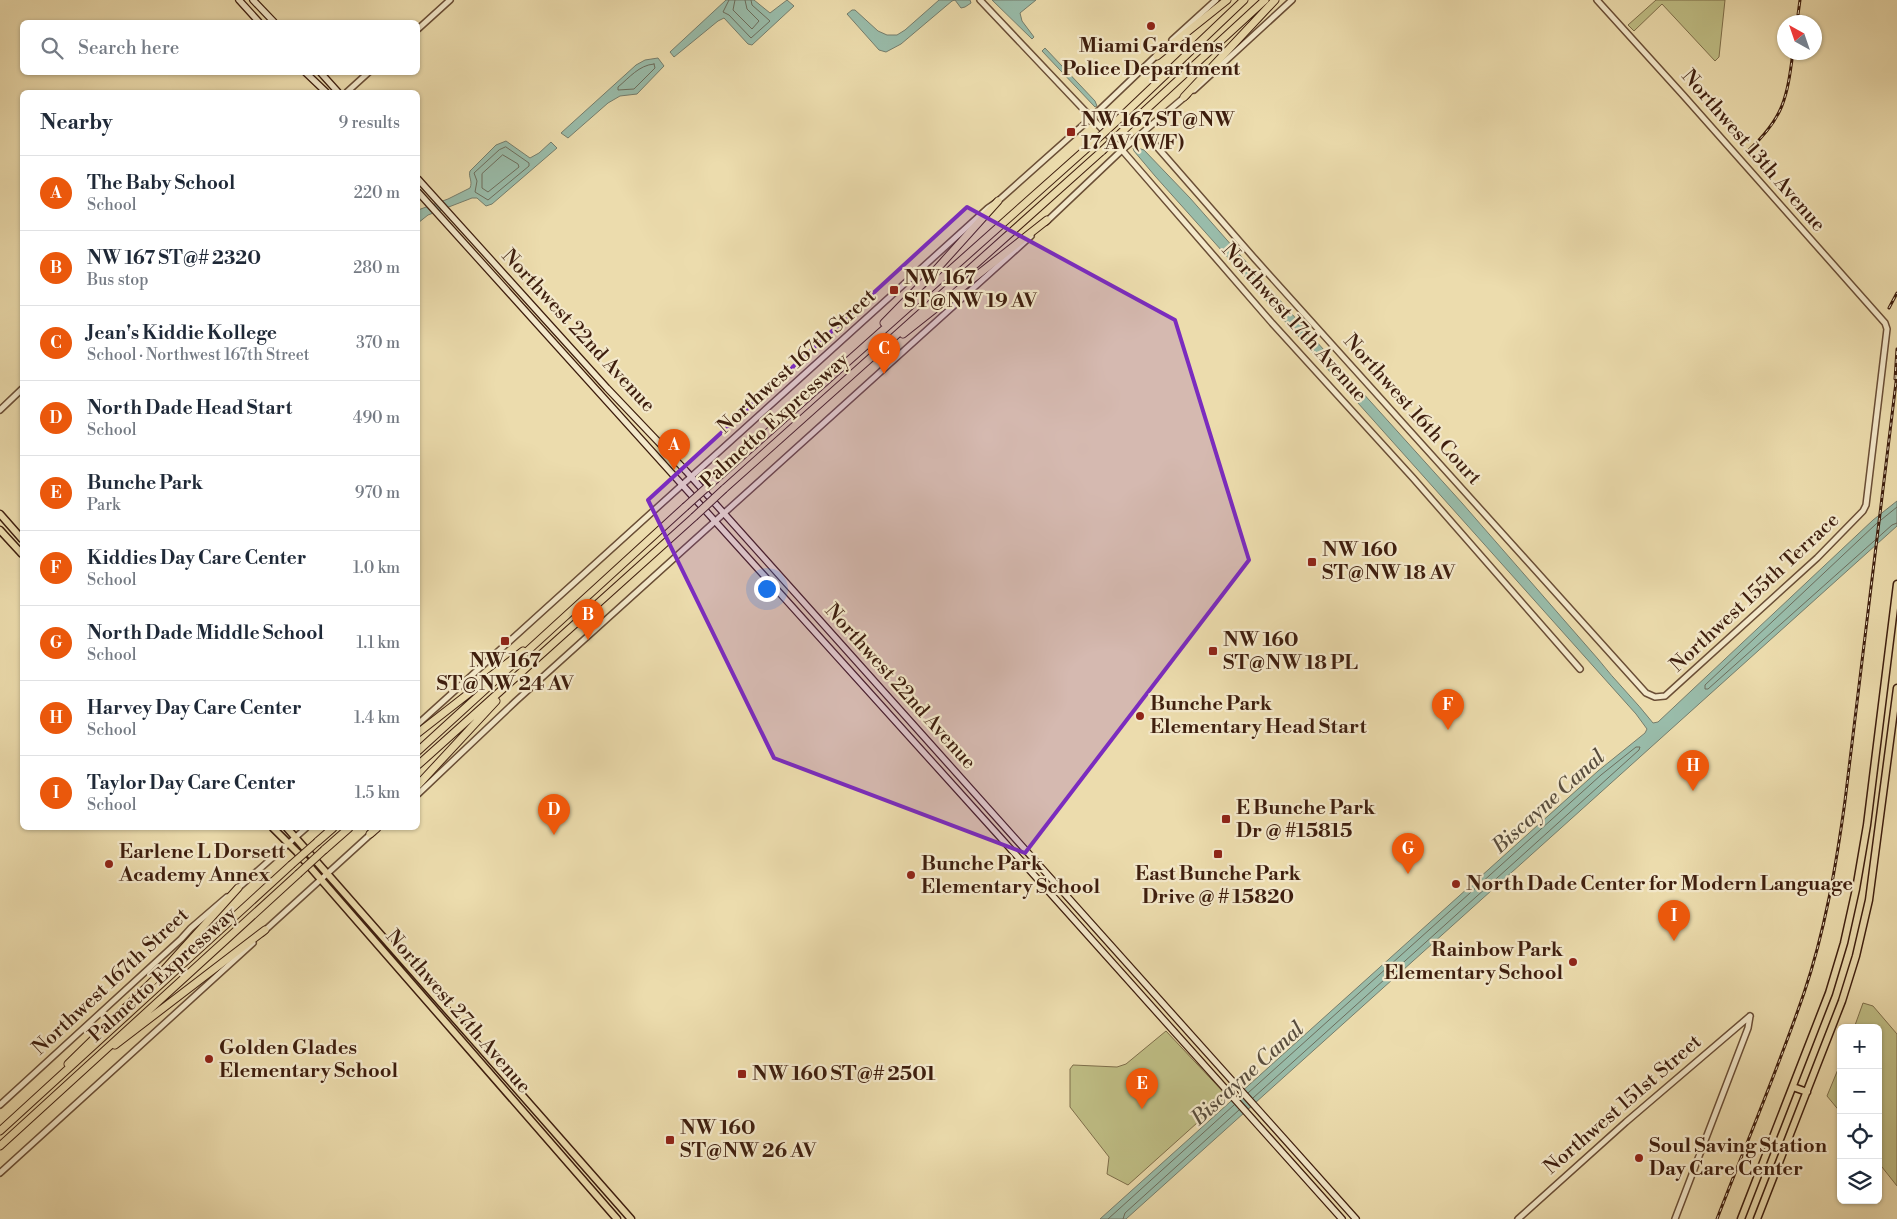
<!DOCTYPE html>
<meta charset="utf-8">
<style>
:root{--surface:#fff;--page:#f2f2f3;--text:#1f2937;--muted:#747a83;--line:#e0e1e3;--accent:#ea580c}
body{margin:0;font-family:"Libre Bodoni",serif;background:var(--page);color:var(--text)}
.controls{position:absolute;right:15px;bottom:15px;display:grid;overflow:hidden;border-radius:8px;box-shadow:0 1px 4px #0004}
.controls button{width:45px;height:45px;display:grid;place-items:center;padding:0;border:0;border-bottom:1px solid var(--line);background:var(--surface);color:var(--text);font:25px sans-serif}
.compass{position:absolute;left:1777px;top:15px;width:45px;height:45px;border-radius:50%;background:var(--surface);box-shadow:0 1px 4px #0004;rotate:320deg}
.you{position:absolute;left:766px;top:588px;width:18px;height:18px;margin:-12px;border:4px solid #fff;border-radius:50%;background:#1a73e8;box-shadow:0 0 0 8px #1a73e833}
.badge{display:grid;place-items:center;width:32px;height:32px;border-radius:50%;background:var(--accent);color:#fff;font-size:16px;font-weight:700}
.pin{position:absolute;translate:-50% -41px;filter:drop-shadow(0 1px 2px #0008)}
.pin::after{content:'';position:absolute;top:26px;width:18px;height:15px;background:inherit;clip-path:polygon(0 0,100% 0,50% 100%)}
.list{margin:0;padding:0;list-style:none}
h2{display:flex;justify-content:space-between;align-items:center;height:65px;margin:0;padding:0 20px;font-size:21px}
h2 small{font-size:16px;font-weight:400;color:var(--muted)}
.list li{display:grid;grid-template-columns:32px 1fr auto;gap:15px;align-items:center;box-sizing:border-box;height:75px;padding:0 20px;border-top:1px solid var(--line)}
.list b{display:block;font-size:19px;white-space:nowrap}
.list p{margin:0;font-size:16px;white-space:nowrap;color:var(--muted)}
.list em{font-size:16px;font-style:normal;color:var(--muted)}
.icon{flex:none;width:28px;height:28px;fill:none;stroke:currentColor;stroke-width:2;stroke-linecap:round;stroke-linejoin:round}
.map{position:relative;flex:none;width:1897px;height:1219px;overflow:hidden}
.search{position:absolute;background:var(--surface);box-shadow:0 1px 4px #0004;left:20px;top:20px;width:400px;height:55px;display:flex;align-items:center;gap:12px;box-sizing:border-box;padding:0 18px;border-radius:8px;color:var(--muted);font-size:19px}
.panel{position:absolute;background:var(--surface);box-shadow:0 1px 4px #0004;left:20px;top:90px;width:400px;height:740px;border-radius:8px}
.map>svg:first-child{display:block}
.green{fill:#bfbe85;stroke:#7e6e4a}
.water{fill:#99bcaa;stroke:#757d6c}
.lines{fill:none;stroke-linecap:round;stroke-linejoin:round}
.shore{stroke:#6c6d5c;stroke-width:1}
.tertiary-casing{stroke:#6a4e36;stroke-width:8}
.secondary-casing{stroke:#3e1e0e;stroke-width:8}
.primary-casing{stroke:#3e1e0e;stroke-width:9}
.motorway-casing{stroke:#3e1e0e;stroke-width:9}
.tertiary{stroke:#f3e8ca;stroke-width:5}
.secondary{stroke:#f3e8ca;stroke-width:5.5}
.primary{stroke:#ecdcad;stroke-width:6}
.motorway{stroke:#ecdcad;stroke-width:7}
.rail-casing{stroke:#3e1e0e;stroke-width:3}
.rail{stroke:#f3e8ca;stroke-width:1;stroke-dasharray:4;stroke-linecap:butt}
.motorway-bridge-casing{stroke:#3e1e0e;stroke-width:9;stroke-linecap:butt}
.motorway-bridge{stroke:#ecdcad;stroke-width:7}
.marked{fill:#7b2cbf;fill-opacity:0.2;stroke:#7b2cbf;stroke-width:4;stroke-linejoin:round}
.poi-dot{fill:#8f2418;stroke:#f3e8ca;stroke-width:2}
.labels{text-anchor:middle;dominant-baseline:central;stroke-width:4.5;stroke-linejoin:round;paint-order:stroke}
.poi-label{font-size:20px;font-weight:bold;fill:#3e1e0e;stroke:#f3e8ca;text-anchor:start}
.street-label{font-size:20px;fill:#3e1e0e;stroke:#f3e8ca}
.water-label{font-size:21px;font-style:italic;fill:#594d3d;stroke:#f3e8ca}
</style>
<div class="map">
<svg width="1897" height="1219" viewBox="0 0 1897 1219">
<rect width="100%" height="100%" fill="#ecdcad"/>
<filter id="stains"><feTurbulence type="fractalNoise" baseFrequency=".004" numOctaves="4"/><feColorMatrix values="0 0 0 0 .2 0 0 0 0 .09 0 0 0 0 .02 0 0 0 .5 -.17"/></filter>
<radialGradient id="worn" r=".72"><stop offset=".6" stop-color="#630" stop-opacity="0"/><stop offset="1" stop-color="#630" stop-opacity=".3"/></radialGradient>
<path class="green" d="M 1656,0 L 1725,0 L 1719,57 L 1715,61 L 1662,4 L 1634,31 L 1628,25 Z
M 1863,1003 L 1873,1006 L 1897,1034 L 1897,1186 L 1878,1162 L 1878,1028 L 1854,1028 Z
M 1166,1031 L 1227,1096 L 1128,1185 L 1107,1174 L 1109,1157 L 1070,1107 L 1070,1069 L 1073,1065 L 1117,1067 L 1126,1064 Z
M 1841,1062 L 1841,1113 L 1827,1096 Z"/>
<path class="water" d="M 726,0 L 754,0 L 770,13 L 787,0 L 794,6 L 752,45 L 748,44 L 724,18 L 718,21 L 674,57 L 670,52 Z
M 939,0 L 970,0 L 971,3 L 965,7 L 961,8 L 955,0 L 952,1 L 901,44 L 886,52 L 879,50 L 847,14 L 852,10 L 855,10 L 878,31 L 887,35 L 897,35 L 905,30 Z
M 992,0 L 1036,0 L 1020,13 L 1022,21 L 1034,37 L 1032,39 Z
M 1045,48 L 1095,101 L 1097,106 L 1095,107 L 1042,51 Z
M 658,58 L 664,66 L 637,94 L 620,96 L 608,103 L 568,138 L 561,133 L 636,65 L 645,60 Z
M 506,141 L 530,158 L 539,153 L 551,142 L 557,148 L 492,204 L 486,206 L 477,198 L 472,198 L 428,215 L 418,223 L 418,210 L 448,199 L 470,188 C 473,181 468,177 470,171 L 496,145 Z
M 1135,147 L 1144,150 L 1190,198 L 1306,330 L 1462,503 L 1598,659 C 1615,681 1636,701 1653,723 L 1658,722 L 1873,520 L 1897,501 L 1897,526 L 1126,1219 L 1100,1219 L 1598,771 L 1645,733 L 1647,729 L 1636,714 L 1155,176 L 1134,151 L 1133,148 Z"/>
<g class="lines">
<path class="shore" d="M 729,0 L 723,12 L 729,15 L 751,38 L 770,21 L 752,5 L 751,0
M 735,0 L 733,10 L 752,29 L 759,21 L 747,9 L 745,0
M 654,64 L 655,68 L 634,89 L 618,90 L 618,87 C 629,78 639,65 654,64 Z
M 506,147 L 529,163 L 529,166 L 488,200 L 475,192 L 477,181 L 474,173 L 499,150 Z
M 503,155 L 518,164 L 519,167 L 488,192 L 482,188 L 482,174 Z
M 1897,507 L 1876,524 L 1705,685 L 1705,689 L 1708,689 L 1892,525 L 1897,523
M 1248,1093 L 1601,775 L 1636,747 L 1640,747 L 1639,750 L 1253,1098
M 1108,1219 L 1234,1105
M 1123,1219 L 1125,1213 L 1239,1110"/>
<g class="tertiary-casing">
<path id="tertiary" d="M 980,0 L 1122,150 L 1272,323 L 1413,478 L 1580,669
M 418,29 L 450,0
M 1172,40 L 1216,0
M 1194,90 L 1292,0
M 347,92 L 369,72
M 1144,132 L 1255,259 L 1646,693 L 1655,697 L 1665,696 L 1817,558 L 1863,511 L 1866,505 L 1887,329 L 1885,323 L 1683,95 L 1597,0
M 1046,222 L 1122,150 L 1187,95
M 0,410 L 22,389
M 418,724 L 988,208 L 998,201 L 1091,118 L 1159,53
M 418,794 L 516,701 L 1031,236
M 237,889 L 306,828
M 262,933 L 373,832
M 0,1105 L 181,939 L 191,928 L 227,897
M 0,1173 L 253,943
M 1518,1219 L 1626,1122 L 1750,1016
M 1675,1219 L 1748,1028 L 1750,1016"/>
</g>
<g class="secondary-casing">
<path id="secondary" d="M 239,0 L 259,22
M 253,0 L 274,22
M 305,72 L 326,92
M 320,72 L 338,92
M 418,179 L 607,388 L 686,471 L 1356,1219
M 418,192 L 999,836 L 1342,1219"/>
</g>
<g class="primary-casing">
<path id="primary" d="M 0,514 L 22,539
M 0,530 L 22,554
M 273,828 L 297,852 L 617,1219
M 287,828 L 631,1219
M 1793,1087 L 1807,1092
M 1741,1219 L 1829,993 L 1844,943 L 1856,889 L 1867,825 L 1897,584
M 1757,1219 L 1842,1001 L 1856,956 L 1869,900 L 1897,688"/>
</g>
<g class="motorway-casing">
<path id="motorway" d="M 1157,56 L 1227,0
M 1184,97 L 1275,0
M 1119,119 L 1244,0
M 1126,128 L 1265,0
M 884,323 L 934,272 L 998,201
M 903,334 L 1047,220
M 716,479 L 1094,142
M 724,489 L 1102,151
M 418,733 L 523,651
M 418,751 L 685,507
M 418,765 L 694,517
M 418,785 L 496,701
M 370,834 L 377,828
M 317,842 L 333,828
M 324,850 L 349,828
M 115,1045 L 265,930
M 68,1064 L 162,972 L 238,888
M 0,1131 L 291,865
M 0,1146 L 298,874"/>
</g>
<use href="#tertiary" class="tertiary"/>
<use href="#secondary" class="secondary"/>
<use href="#primary" class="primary"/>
<use href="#motorway" class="motorway"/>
<g class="rail-casing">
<path id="rail" d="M 1797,22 L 1800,0
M 1749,150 C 1784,117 1787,98 1793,52
M 1889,308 L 1897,293
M 1895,379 L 1897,349
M 1717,1219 C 1746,1144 1778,1069 1804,993 C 1825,931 1836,866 1845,801 L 1897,374"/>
</g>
<use href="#rail" class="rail"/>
<g class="motorway-bridge-casing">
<path id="motorway-bridge" d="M 1094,142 L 1119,119
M 1102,151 L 1126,128
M 685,507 L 716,479
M 694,517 L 724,489
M 291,865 L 317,842
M 298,874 L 324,850"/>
</g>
<use href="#motorway-bridge" class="motorway-bridge"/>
</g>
<path class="marked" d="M 967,207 L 1175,320 L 1249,560 L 1025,853 L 774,758 L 648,500 Z"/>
<g class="poi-dot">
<circle cx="1151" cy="26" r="5"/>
<rect x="1066" y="127" width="10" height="10" rx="2.5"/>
<rect x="889" y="285" width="10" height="10" rx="2.5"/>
<rect x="1307" y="557" width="10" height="10" rx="2.5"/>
<rect x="500" y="636" width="10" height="10" rx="2.5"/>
<rect x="1208" y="646" width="10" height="10" rx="2.5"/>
<circle cx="1140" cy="716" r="5"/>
<rect x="1221" y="814" width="10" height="10" rx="2.5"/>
<rect x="1213" y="849" width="10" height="10" rx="2.5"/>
<circle cx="109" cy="864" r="5"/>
<circle cx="911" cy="875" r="5"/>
<circle cx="1456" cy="884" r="5"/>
<circle cx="1573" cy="962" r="5"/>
<circle cx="209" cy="1059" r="5"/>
<rect x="737" y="1069" width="10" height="10" rx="2.5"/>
<rect x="665" y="1135" width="10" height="10" rx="2.5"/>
<circle cx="1639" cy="1158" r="5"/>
</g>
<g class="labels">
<g class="poi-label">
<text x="1151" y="46" text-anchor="middle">Miami Gardens<tspan x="1151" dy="23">Police Department</tspan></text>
<text x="1081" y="120">NW 167 ST@NW<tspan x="1081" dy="23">17 AV (W/F)</tspan></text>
<text x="904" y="278">NW 167<tspan x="904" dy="23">ST@NW 19 AV</tspan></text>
<text x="1322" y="550">NW 160<tspan x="1322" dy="23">ST@NW 18 AV</tspan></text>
<text x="1223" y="640">NW 160<tspan x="1223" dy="23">ST@NW 18 PL</tspan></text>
<text x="505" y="661" text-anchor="middle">NW 167<tspan x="505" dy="23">ST@NW 24 AV</tspan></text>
<text x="1150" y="704">Bunche Park<tspan x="1150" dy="23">Elementary Head Start</tspan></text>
<text x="1236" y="808">E Bunche Park<tspan x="1236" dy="23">Dr @ #15815</tspan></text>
<text x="119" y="852">Earlene L Dorsett<tspan x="119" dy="23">Academy Annex</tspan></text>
<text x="921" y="864">Bunche Park<tspan x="921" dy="23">Elementary School</tspan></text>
<text x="1218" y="874" text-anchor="middle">East Bunche Park<tspan x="1218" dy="23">Drive @ # 15820</tspan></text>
<text x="1466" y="884">North Dade Center for Modern Language</text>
<text x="1563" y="950" text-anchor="end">Rainbow Park<tspan x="1563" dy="23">Elementary School</tspan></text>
<text x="219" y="1048">Golden Glades<tspan x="219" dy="23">Elementary School</tspan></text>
<text x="752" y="1074">NW 160 ST@# 2501</text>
<text x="680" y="1128">NW 160<tspan x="680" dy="23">ST@NW 26 AV</tspan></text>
<text x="1649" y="1146">Soul Saving Station<tspan x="1649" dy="23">Day Care Center</tspan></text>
</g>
<g class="street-label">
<text transform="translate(1753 151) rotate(49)">Northwest 13th Avenue</text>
<text transform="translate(1294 323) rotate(48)">Northwest 17th Avenue</text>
<text transform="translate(578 331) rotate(47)">Northwest 22nd Avenue</text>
<text transform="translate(797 362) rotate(-42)">Northwest 167th Street</text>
<text transform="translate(1412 410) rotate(48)">Northwest 16th Court</text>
<text transform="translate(775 421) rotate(-42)">Palmetto Expressway</text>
<text transform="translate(1755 593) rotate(-43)">Northwest 155th Terrace</text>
<text transform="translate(900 687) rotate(48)">Northwest 22nd Avenue</text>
<text transform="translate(163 975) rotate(-42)">Palmetto Expressway</text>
<text transform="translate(111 982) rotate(-43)">Northwest 167th Street</text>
<text transform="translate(458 1012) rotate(49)">Northwest 27th Avenue</text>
<text transform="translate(1623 1105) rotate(-41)">Northwest 151st Street</text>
</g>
<g class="water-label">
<text transform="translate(1549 802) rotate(-42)">Biscayne Canal</text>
<text transform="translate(1248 1074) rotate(-42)">Biscayne Canal</text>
</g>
</g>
<rect width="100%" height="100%" filter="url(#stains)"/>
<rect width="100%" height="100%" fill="url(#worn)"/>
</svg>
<div class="controls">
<button>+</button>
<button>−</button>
<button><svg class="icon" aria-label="locate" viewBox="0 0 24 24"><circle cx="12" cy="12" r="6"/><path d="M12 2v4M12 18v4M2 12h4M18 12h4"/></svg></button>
<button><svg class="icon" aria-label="layers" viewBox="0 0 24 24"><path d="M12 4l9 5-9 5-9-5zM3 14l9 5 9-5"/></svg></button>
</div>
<svg class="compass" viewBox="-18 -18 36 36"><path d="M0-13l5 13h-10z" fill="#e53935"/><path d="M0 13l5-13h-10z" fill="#747a83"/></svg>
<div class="you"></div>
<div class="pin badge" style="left:674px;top:470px">A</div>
<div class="pin badge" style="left:588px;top:640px">B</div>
<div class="pin badge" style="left:884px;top:374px">C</div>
<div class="pin badge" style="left:554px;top:835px">D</div>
<div class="pin badge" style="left:1142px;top:1109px">E</div>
<div class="pin badge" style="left:1448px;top:730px">F</div>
<div class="pin badge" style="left:1408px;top:874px">G</div>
<div class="pin badge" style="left:1693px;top:791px">H</div>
<div class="pin badge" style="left:1674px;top:941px">I</div>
<div class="search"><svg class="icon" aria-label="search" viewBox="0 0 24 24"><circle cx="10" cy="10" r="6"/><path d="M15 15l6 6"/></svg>Search here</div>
<section class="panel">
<h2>Nearby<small>9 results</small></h2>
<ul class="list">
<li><span class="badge">A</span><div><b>The Baby School</b><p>School</p></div><em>220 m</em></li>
<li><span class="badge">B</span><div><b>NW 167 ST@# 2320</b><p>Bus stop</p></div><em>280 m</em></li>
<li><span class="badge">C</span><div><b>Jean's Kiddie Kollege</b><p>School · Northwest 167th Street</p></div><em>370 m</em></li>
<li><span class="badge">D</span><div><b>North Dade Head Start</b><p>School</p></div><em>490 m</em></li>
<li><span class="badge">E</span><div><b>Bunche Park</b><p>Park</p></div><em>970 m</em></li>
<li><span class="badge">F</span><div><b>Kiddies Day Care Center</b><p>School</p></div><em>1.0 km</em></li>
<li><span class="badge">G</span><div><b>North Dade Middle School</b><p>School</p></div><em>1.1 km</em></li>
<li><span class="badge">H</span><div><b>Harvey Day Care Center</b><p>School</p></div><em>1.4 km</em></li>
<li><span class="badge">I</span><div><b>Taylor Day Care Center</b><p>School</p></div><em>1.5 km</em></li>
</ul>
</section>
</div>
